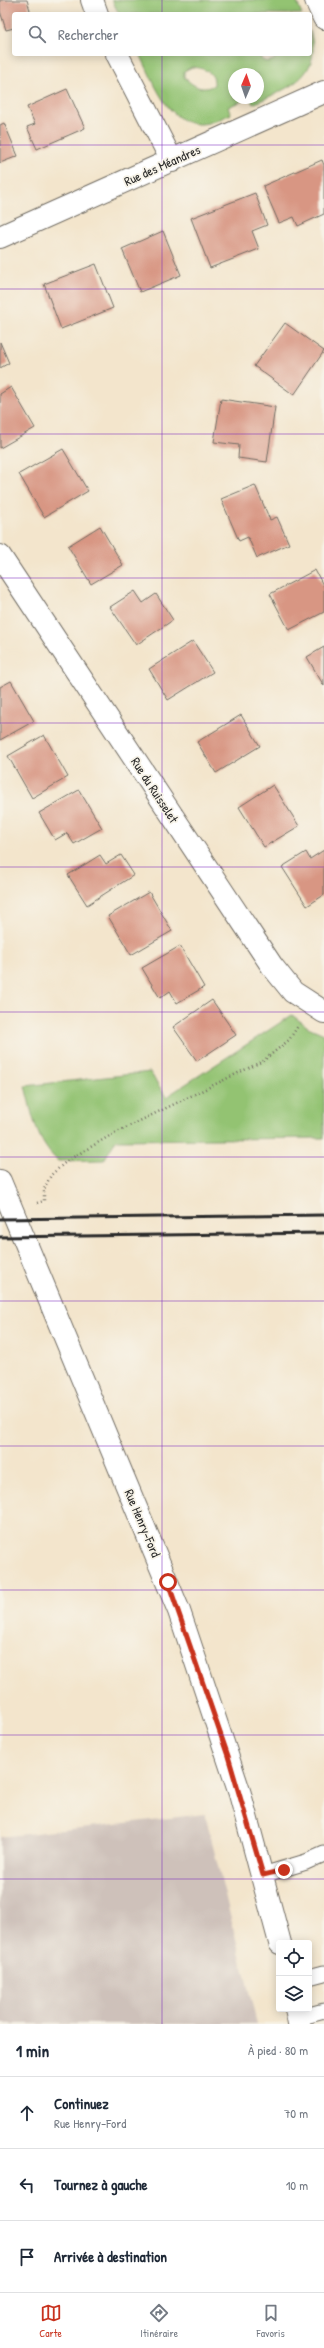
<!DOCTYPE html>
<html lang="fr">
<meta charset="utf-8">
<style>
:root{--surface:#fff;--page:#f2f2f3;--text:#1f2937;--muted:#747a83;--line:#e0e1e3;--accent:#c8321e}
body{margin:0;font-family:"Patrick Hand",sans-serif;background:var(--page);color:var(--text)}
.controls{position:absolute;right:12px;bottom:12px;display:grid;overflow:hidden;border-radius:4px;box-shadow:0 2px 10px #0003}
.controls button{width:36px;height:36px;display:grid;place-items:center;padding:0;border:0;border-bottom:1px solid var(--line);background:var(--surface);color:var(--text);font:20px sans-serif}
.compass{position:absolute;left:228px;top:68px;width:36px;height:36px;border-radius:50%;background:var(--surface);box-shadow:0 2px 10px #0003;rotate:2deg}
.stop{position:absolute;width:12px;height:12px;margin:-9px;border:3px solid #c8321e;border-radius:50%;background:#fff}
.stop.end{background:#c8321e;border-color:#fff;box-shadow:0 1px 4px #0008}
.list{margin:0;padding:0;list-style:none}
h2{display:flex;justify-content:space-between;align-items:center;height:52px;margin:0;padding:0 16px;font-size:17px}
h2 small{font-size:13px;font-weight:400;color:var(--muted)}
.list li{display:grid;grid-template-columns:26px 1fr auto;gap:12px;align-items:center;box-sizing:border-box;height:72px;padding:0 16px;border-top:1px solid var(--line)}
.list b{display:block;font-size:15px;white-space:nowrap}
.list p{margin:0;font-size:13px;white-space:nowrap;color:var(--muted)}
.list em{font-size:13px;font-style:normal;color:var(--muted)}
.icon{flex:none;width:22px;height:22px;fill:none;stroke:currentColor;stroke-width:2;stroke-linecap:round;stroke-linejoin:round}
.map{position:relative;flex:none;width:324px;height:2024px;overflow:hidden}
.search{position:absolute;background:var(--surface);box-shadow:0 2px 10px #0003;left:12px;right:12px;top:12px;height:44px;display:flex;align-items:center;gap:10px;box-sizing:border-box;padding:0 14px;border-radius:4px;color:var(--muted);font-size:15px}
.sheet{height:268px;background:var(--surface)}
nav{display:flex;justify-content:space-around;align-items:center;box-sizing:border-box;height:56px;border-top:1px solid var(--line);background:var(--surface);font-size:11px;color:var(--muted)}
nav a{display:grid;justify-items:center;gap:2px}
nav .on{color:var(--accent)}
.map>svg:first-child{display:block}
.industrial{fill:#cec1ba}
.green{fill:#93c372;stroke:#5f774e;fill-rule:evenodd}
.building{fill:#d89683}
.lines{fill:none;stroke-linecap:round;stroke-linejoin:round}
.service-casing{stroke:#716c63;stroke-width:17}
.minor-casing{stroke:#716c63;stroke-width:24}
.tertiary-casing{stroke:#716c63;stroke-width:24}
.path{stroke:#716c63;stroke-width:2.5;stroke-dasharray:1 3;stroke-linecap:butt}
.service{stroke:#fff;stroke-width:15}
.minor{stroke:#fff;stroke-width:22}
.tertiary{stroke:#fff;stroke-width:22}
.rail{stroke:#2b2b2b;stroke-width:3}
.route{stroke:#c8321e;stroke-width:5}
.grid{fill:none;stroke:#7b2cbf;stroke-width:1;stroke-opacity:0.55}
.labels{text-anchor:middle;dominant-baseline:central;stroke-width:3.5;stroke-linejoin:round;paint-order:stroke}
.street-label{font-size:13px;fill:#2b2b2b;stroke:#f7f3e8}
</style>
<div class="map">
<svg width="324" height="2024" viewBox="0 0 324 2024">
<rect width="100%" height="100%" fill="#f7f3e8"/>
<filter id="ink" filterUnits="userSpaceOnUse"><feTurbulence type="fractalNoise" baseFrequency=".025" numOctaves="2"/><feDisplacementMap in="SourceGraphic" scale="8" xChannelSelector="R" yChannelSelector="G"/><feConvolveMatrix kernelMatrix="1 2 1 2 8 2 1 2 1" color-interpolation-filters="sRGB"/></filter>
<filter id="wash" filterUnits="userSpaceOnUse"><feTurbulence type="fractalNoise" baseFrequency=".012" numOctaves="4" result="noise"/><feDisplacementMap in="SourceGraphic" scale="16" xChannelSelector="R" yChannelSelector="G"/><feGaussianBlur stdDeviation="0.9" result="paint"/><feColorMatrix in="noise" values="0 0 0 0 0 0 0 0 0 0 0 0 0 0 0 0 0 1.4 0 .05"/><feComposite in="paint" operator="in"/></filter>
<g filter="url(#wash)">
<rect width="100%" height="100%" fill="#f3e5cc"/>
<path class="industrial" d="M 205,1814 L 257,2024 L 0,2024 L 0,1837 Z"/>
<path class="green" d="M 112,0 L 296,0 L 302,14 L 119,14 Z
M 310,31 C 324,78 285,89 253,104 L 250,98 L 258,98 L 258,74 L 234,74 L 234,98 L 248,98 L 228,107 L 231,114 C 224,117 216,121 208,123 C 169,132 154,81 140,54 L 260,54 L 261,59 C 266,63 269,62 275,59 L 275,54 L 310,54 ZM 192,67 C 204,68 215,72 214,85 C 202,92 193,86 184,77 L 184,71 Z
M 292,1015 L 308,1027 L 324,1034 L 324,1138 L 116,1140 L 104,1160 L 58,1161 C 36,1142 32,1113 25,1086 L 150,1072 L 166,1097 Z"/>
<g id="blocks">
<path class="building" d="M 0,0 L 27,0 L 31,14 L 14,14 L 14,28 L 6,30 L 0,11 Z
M 67,89 L 85,128 L 37,149 L 27,127 L 35,124 L 27,107 Z
M 4,123 L 18,156 L 0,163 L 0,125 Z
M 322,160 L 324,165 L 324,214 L 298,226 L 294,217 L 279,223 L 263,186 Z
M 255,193 L 267,225 L 252,231 L 259,249 L 210,268 L 191,218 Z
M 163,231 L 181,275 L 140,292 L 122,249 Z
M 96,264 L 113,308 L 61,329 L 44,284 Z
M 285,323 L 324,351 L 294,395 L 254,366 Z
M 0,342 L 9,363 L 0,368 Z
M 11,387 L 35,428 L 0,448 L 0,394 Z
M 221,399 L 275,407 L 267,462 L 238,458 L 239,445 L 214,442 Z
M 63,449 L 88,491 L 44,517 L 19,474 Z
M 255,485 L 270,520 L 277,517 L 289,544 L 257,558 L 248,537 L 239,541 L 221,499 Z
M 100,526 L 123,565 L 91,584 L 68,546 Z
M 315,570 L 324,587 L 324,612 L 289,630 L 270,594 Z
M 135,591 L 143,603 L 156,594 L 173,620 L 136,645 L 110,607 Z
M 193,641 L 213,672 L 168,700 L 149,669 Z
M 324,647 L 324,686 L 307,657 Z
M 11,681 L 34,721 L 0,740 L 0,687 Z
M 241,715 L 260,746 L 216,773 L 197,742 Z
M 44,735 L 68,777 L 32,798 L 8,756 Z
M 273,785 L 299,826 L 264,847 L 239,807 Z
M 79,790 L 102,828 L 74,844 L 67,833 L 55,840 L 39,813 Z
M 324,850 L 324,895 L 307,906 L 282,867 L 306,852 L 310,859 Z
M 100,855 L 106,864 L 121,855 L 134,875 L 87,905 L 68,875 Z
M 149,892 L 172,931 L 131,955 L 108,916 Z
M 180,946 L 204,987 L 177,1003 L 170,991 L 160,998 L 142,968 Z
M 212,1000 L 236,1035 L 197,1061 L 173,1027 Z"/>
</g>
</g>
<g filter="url(#ink)">
<use href="#blocks" fill-opacity="0" stroke="#716c63" stroke-width="1"/>
<g class="lines">
<g class="service-casing">
<path id="service" d="M 263,1875 L 306,1862 L 324,1854
M 309,1977 L 324,1973
M 298,2018 L 324,2011"/>
</g>
<g class="minor-casing">
<path id="minor" d="M 92,0 L 97,14
M 316,0 L 324,18
M 117,54 L 172,161
M 0,237 L 324,92
M 0,556 L 272,966 L 293,992 L 324,1012"/>
</g>
<g class="tertiary-casing">
<path id="tertiary" d="M 0,1181 L 179,1611 L 240,1794 L 280,1943
M 296,2009 L 299,2024"/>
</g>
<path class="path" d="M 37,1203 L 44,1201 L 44,1189 L 51,1175 L 68,1160 L 113,1134 L 263,1061 L 289,1040 L 298,1026"/>
<use href="#service" class="service"/>
<use href="#minor" class="minor"/>
<use href="#tertiary" class="tertiary"/>
<path class="rail" d="M 0,1219 L 324,1215
M 0,1237 L 324,1233"/>
</g>
</g>
<g class="lines" filter="url(#ink)">
<path class="route" d="M 168,1582 L 228,1756 L 263,1875 L 284,1870"/>
</g>
<path class="grid" d="M 162,0 L 162,14M 162,54 L 162,2024M 0,145 L 324,145M 0,289 L 324,289M 0,434 L 324,434M 0,578 L 324,578M 0,723 L 324,723M 0,867 L 324,867M 0,1012 L 324,1012M 0,1157 L 324,1157M 0,1301 L 324,1301M 0,1446 L 324,1446M 0,1590 L 324,1590M 0,1735 L 324,1735M 0,1879 L 324,1879"/>
<g class="labels">
<g class="street-label">
<text transform="translate(162 165) rotate(-24)">Rue des Méandres</text>
<text transform="translate(155 790) rotate(57)">Rue du Ruisselet</text>
<text transform="translate(143 1523) rotate(67)">Rue Henry-Ford</text>
</g>
</g>
</svg>
<div class="controls">
<button><svg class="icon" aria-label="locate" viewBox="0 0 24 24"><circle cx="12" cy="12" r="6"/><path d="M12 2v4M12 18v4M2 12h4M18 12h4"/></svg></button>
<button><svg class="icon" aria-label="layers" viewBox="0 0 24 24"><path d="M12 4l9 5-9 5-9-5zM3 14l9 5 9-5"/></svg></button>
</div>
<svg class="compass" viewBox="-18 -18 36 36"><path d="M0-13l5 13h-10z" fill="#e53935"/><path d="M0 13l5-13h-10z" fill="#747a83"/></svg>
<div class="stop" style="left:168px;top:1582px"></div>
<div class="stop end" style="left:284px;top:1870px"></div>
<div class="search"><svg class="icon" aria-label="search" viewBox="0 0 24 24"><circle cx="10" cy="10" r="6"/><path d="M15 15l6 6"/></svg>Rechercher</div>
</div>
<section class="sheet">
<h2>1 min<small>À pied · 80 m</small></h2>
<ul class="list">
<li><svg class="icon" aria-label="ahead" viewBox="0 0 24 24"><path d="M12 20V5M6 11l6-6 6 6"/></svg><div><b>Continuez</b><p>Rue Henry-Ford</p></div><em>70 m</em></li>
<li><svg class="icon" aria-label="left" viewBox="0 0 24 24"><path d="M17 20v-9H6M10 6l-5 5 5 5"/></svg><div><b>Tournez à gauche</b></div><em>10 m</em></li>
<li><svg class="icon" aria-label="arrive" viewBox="0 0 24 24"><path d="M6 21V4h12l-3 4 3 4H6"/></svg><div><b>Arrivée à destination</b></div></li>
</ul>
</section>
<nav>
<a class="on"><svg class="icon" aria-label="map" viewBox="0 0 24 24"><path d="M3 6l6-2 6 2 6-2v14l-6 2-6-2-6 2zM9 4v14M15 6v14"/></svg>Carte</a>
<a><svg class="icon" aria-label="directions" viewBox="0 0 24 24"><path d="M12 3l9 9-9 9-9-9zM9 14v-3h6M13 9l2 2-2 2"/></svg>Itinéraire</a>
<a><svg class="icon" aria-label="saved" viewBox="0 0 24 24"><path d="M7 4h10v16l-5-4-5 4z"/></svg>Favoris</a>
</nav>
